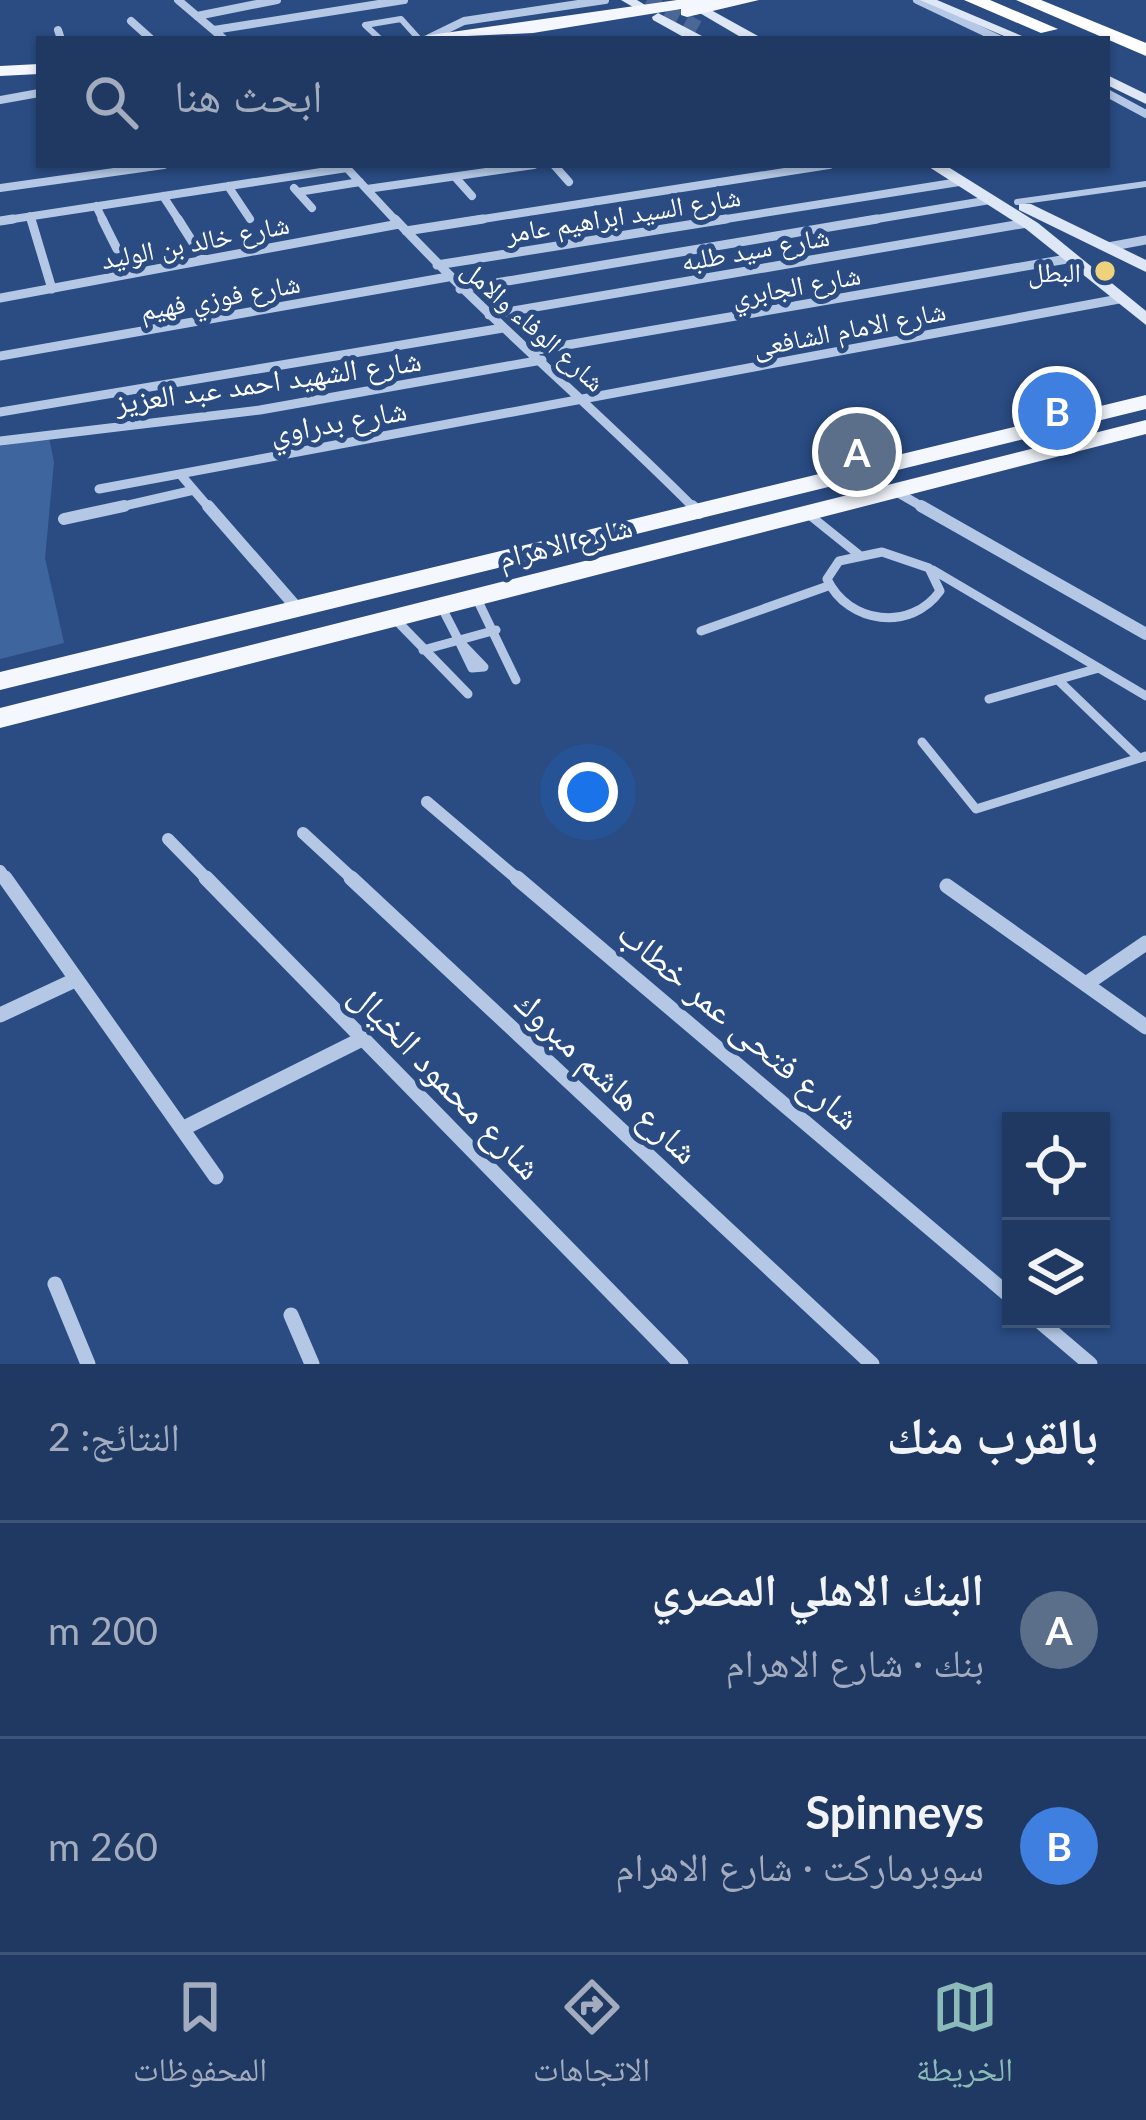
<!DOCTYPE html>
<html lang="ar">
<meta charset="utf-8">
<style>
:root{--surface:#203962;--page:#284068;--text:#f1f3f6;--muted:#a2acbe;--line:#3d5377;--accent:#8bbbb9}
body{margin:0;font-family:Lato,"Noto Naskh Arabic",sans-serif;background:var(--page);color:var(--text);direction:rtl}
.controls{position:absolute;right:36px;bottom:36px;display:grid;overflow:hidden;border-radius:0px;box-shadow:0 3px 9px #0004}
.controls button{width:108px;height:108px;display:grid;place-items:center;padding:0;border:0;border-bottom:3px solid var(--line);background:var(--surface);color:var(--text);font:60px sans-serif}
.you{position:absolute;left:588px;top:792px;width:42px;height:42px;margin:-30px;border:9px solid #fff;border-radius:50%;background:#1a73e8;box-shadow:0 0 0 18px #1a73e833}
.badge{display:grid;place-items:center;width:78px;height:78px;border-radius:50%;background:var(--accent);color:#fff;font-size:39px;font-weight:700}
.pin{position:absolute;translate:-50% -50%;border:6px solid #fff;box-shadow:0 3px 12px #0006}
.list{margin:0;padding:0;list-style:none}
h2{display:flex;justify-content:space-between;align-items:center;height:156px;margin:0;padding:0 48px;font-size:51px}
h2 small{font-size:39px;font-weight:400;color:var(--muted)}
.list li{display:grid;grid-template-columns:78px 1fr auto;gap:36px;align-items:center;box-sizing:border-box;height:216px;padding:0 48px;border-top:3px solid var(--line)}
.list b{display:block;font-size:45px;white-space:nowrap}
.list p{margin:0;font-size:39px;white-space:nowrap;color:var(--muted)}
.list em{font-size:39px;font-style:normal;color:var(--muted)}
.icon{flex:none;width:66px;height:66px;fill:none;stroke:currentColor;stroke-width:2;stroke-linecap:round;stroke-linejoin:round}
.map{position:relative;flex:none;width:1146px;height:1364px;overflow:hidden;direction:ltr}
.search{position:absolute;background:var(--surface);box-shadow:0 3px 9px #0004;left:36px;right:36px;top:36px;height:132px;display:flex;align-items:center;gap:30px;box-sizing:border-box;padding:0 42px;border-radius:0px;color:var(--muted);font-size:45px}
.sheet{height:588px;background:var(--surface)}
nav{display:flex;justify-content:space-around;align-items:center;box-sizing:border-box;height:168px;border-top:3px solid var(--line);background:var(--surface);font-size:33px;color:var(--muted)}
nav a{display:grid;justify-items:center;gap:6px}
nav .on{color:var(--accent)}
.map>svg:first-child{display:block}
.green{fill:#3f659f}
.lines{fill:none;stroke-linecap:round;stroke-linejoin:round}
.secondary-tunnel{stroke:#4a6796;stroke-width:14;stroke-dasharray:14 8;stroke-linecap:butt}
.service-far1{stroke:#b4c8e6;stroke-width:6}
.service{stroke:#b4c8e6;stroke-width:9}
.minor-far3{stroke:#b4c8e6;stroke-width:8}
.minor-far2{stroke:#b4c8e6;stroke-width:9}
.minor-far1{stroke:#b4c8e6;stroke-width:12}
.minor{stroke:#b4c8e6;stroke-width:15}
.secondary{fill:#dde7f6;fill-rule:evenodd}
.primary{fill:#f4f8fe;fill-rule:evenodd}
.motorway{fill:#fff;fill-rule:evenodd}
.poi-dot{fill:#edd27b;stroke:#2a4c83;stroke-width:4.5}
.labels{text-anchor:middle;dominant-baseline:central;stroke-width:10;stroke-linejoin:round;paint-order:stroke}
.far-street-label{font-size:27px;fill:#fff;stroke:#2a4c83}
.far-poi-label{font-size:27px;fill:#fff;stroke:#2a4c83;text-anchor:end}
.street-label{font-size:30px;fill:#fff;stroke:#2a4c83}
.near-street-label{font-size:36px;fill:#fff;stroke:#2a4c83}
</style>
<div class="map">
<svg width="1146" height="1364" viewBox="0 0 1146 1364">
<rect width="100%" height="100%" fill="#2a4c83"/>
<path class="green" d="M 49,438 L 54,462 L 45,558 L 64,643 L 0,659 L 0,446 Z"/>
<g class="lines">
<path class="secondary-tunnel" d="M 647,0 L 701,29"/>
<path class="service-far1" d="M 380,39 L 365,25 L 401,19 L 419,39
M 1017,202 L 1146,184"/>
<path class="service" d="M 807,513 L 858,554
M 882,552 L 929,568 L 940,591 C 911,632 848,624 827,579 L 839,561 Z
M 933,570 L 1146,696
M 477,599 L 516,680
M 441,606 L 459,641
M 394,618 L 468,694
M 701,631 L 828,586
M 459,641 L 484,667 L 472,668 Z
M 423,650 L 496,630
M 1058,680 L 1139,758
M 989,699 L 1099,668
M 922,742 L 976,809 L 1146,756"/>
<path class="minor-far3" d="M 178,0 L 224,39
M 917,0 L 999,39
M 197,16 L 277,0
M 131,21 L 151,39
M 58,30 L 61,39
M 214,30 L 404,0
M 429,38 L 464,21 L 605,0
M 1107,93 L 1146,114
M 0,100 L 39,93
M 344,165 L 397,222
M 554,165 L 569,182
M 455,177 L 472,196
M 228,186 L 250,219
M 0,188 L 164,165
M 294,188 L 312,208
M 367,189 L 534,165
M 298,192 L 360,182
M 163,196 L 180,222
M 96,206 L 104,222
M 30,216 L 32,222
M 0,221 L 347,168
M 464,222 L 829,165
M 707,222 L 959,182
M 859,222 L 990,200"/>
<path class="minor-far2" d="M 31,219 L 52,289
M 102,219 L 117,249
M 178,219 L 204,260
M 395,219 C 490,321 597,410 695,509
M 0,221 L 13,219
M 406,231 L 483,219
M 1108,247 L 1146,240
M 437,265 L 726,219
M 460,289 L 877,219
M 0,298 L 399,224
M 489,315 L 1027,223
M 532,351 L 1067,259
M 0,356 L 448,277
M 0,412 L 503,328
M 0,441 L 260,410 L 542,360
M 180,474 L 210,509
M 99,489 L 1119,299
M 895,491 L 926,509
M 111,509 L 194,490"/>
<path class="minor-far1" d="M 208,506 L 297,608
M 692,506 L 699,513
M 921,506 L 1146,634
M 64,519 L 124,506
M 427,802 L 520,881
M 303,833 L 355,881
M 168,839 L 209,881
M 0,871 L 7,881"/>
<path class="minor" d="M 5,878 L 216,1177
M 206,878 L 681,1364
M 351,878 L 872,1364
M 517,878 L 1011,1297
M 947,886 L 1146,1027
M 1086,984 L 1146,943
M 0,1015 L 75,980
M 182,1129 L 364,1038
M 55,1284 L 88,1364
M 291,1315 L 312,1364
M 1037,1319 L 1090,1364"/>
<path class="secondary" d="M 621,0 L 637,0 L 655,11 L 645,14 Z
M 920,0 L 937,0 L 1029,39 L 1011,39 Z
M 702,5 L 758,36 L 760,39 L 744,39 L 698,12 L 696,9 Z
M 658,13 L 702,36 L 704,39 L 687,39 L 653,20 L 652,17 Z
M 1107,75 L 1146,94 L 1146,104 L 1107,85 Z
M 926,165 L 945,165 L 1038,223 L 1146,311 L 1146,325 L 1026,229 Z
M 1019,204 L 1031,204 L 1146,260 L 1146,272 L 1019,210 Z"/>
<path class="primary" d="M 677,0 L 759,0 L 687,17 L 681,15 L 681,9 L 533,33 L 402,39 Z
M 39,64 L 39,74 L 0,76 L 0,66 Z
M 1146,395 L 1146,409 L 0,690 L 0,672 Z
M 1146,420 L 1146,434 L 0,728 L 0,708 Z"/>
<path class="motorway" d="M 964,0 L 990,0 L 1058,29 L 1041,33 Z
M 1016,0 L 1041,0 L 1146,43 L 1146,56 Z"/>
</g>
<circle class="poi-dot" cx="1105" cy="271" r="12"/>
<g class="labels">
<g class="far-street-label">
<text transform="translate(623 214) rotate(-9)">شارع السيد ابراهيم عامر</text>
<text transform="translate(195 241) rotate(-11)">شارع خالد بن الوليد</text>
<text transform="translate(755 248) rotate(-10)">شارع سيد طلبه</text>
<text transform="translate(796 285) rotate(-10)">شارع الجابري</text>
<text transform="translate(220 296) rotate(-10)">شارع فوزي فهيم</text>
<text transform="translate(534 325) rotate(42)">شارع الوفاء والامل</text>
<text transform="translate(849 328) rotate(-11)">شارع الامام الشافعى</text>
</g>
<g class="far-poi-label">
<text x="1081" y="271">البطل</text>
</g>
<g class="street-label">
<text transform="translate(268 380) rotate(-8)">شارع الشهيد احمد عبد العزيز</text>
<text transform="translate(338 420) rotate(-10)">شارع بدراوي</text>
<text transform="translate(565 541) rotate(-14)">شارع الاهرام</text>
</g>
<g class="near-street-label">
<text transform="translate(740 1024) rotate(40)">شارع فتحى عمر خطاب</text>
<text transform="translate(608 1076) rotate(43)">شارع هاشم مبروك</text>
<text transform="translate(447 1080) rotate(46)">شارع محمود الخيال</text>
</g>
</g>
</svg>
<div class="controls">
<button><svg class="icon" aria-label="locate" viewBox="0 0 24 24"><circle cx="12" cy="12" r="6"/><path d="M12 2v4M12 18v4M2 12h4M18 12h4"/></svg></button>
<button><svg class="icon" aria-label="layers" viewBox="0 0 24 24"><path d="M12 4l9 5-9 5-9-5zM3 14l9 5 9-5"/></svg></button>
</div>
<div class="you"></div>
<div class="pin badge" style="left:857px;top:452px;background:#5c6f8a">A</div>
<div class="pin badge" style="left:1057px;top:411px;background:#3f7fe0">B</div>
<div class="search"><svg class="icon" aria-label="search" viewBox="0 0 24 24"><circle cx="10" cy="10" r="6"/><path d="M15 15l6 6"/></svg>ابحث هنا</div>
</div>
<section class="sheet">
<h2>بالقرب منك<small>النتائج: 2</small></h2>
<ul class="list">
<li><span class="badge" style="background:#5c6f8a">A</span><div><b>البنك الاهلي المصري</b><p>بنك · شارع الاهرام</p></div><em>200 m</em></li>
<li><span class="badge" style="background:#3f7fe0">B</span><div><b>Spinneys</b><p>سوبرماركت · شارع الاهرام</p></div><em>260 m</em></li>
</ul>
</section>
<nav>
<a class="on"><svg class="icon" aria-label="map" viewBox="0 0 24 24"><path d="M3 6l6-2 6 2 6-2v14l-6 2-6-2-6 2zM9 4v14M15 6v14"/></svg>الخريطة</a>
<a><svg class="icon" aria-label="directions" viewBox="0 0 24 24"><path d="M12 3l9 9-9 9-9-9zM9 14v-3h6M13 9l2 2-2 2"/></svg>الاتجاهات</a>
<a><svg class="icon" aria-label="saved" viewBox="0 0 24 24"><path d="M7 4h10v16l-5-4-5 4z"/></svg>المحفوظات</a>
</nav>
